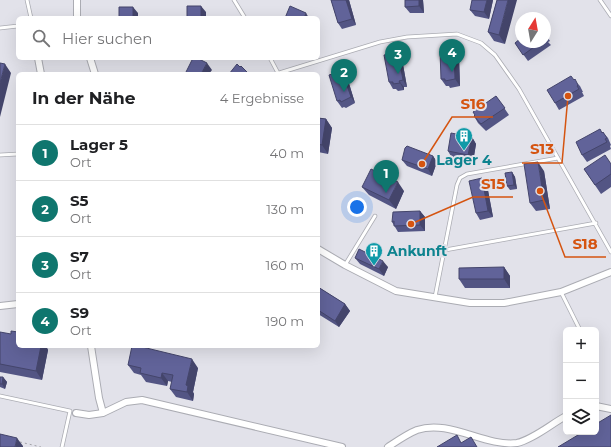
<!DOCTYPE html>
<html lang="de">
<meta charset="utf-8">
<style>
:root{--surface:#fff;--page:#f6f6f6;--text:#202124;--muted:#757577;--line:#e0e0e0;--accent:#0f766e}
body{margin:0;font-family:Montserrat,sans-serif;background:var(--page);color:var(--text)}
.controls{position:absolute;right:12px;bottom:12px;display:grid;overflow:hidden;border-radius:6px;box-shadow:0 4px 16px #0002}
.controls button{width:36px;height:36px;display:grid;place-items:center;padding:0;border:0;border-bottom:1px solid var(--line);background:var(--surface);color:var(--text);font:20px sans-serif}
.compass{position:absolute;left:515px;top:12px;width:36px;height:36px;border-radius:50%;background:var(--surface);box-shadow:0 4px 16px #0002;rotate:11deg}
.you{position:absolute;left:357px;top:207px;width:14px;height:14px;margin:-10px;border:3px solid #fff;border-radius:50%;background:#1a73e8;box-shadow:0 0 0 6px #1a73e833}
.badge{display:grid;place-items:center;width:26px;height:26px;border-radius:50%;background:var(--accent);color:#fff;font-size:13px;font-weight:700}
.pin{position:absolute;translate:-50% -33px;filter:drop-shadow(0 1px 2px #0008)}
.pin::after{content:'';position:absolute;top:21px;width:14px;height:12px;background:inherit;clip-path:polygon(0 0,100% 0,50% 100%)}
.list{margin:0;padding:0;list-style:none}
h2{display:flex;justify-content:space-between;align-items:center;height:52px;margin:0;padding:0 16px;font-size:17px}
h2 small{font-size:13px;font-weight:400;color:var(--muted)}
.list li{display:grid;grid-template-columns:26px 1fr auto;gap:12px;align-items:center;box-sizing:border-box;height:56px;padding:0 16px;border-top:1px solid var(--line)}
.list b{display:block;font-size:15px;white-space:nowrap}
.list p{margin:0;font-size:13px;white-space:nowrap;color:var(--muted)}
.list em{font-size:13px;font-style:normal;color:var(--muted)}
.icon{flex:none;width:22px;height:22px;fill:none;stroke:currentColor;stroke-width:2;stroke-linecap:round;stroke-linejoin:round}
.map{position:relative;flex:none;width:611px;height:447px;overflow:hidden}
.search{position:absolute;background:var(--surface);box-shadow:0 4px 16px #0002;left:16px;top:16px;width:304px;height:44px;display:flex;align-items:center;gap:10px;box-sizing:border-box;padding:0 14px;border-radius:6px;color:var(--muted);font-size:15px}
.panel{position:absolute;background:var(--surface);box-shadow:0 4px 16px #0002;left:16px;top:72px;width:304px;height:276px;border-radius:6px}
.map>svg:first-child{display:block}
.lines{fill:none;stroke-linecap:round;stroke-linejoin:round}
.lane-casing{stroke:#abacb3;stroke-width:4.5}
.street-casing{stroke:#abacb3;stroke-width:8}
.path{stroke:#a3a3a9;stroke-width:1;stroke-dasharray:2 3;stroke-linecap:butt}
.lane{stroke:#fff;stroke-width:3}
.street{stroke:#fff;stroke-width:6}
.wall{fill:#535584}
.shaded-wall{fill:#44456b}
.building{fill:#616399;stroke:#44456b}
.labels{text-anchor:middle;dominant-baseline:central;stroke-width:4;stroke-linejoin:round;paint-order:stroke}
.culture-label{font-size:14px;font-weight:bold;fill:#0d838f;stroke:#e2e2ea}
.leader{fill:none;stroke:#d55410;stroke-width:1.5}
.callout-dot{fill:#d55410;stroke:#e2e2ea;stroke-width:1.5}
.callout-label{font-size:15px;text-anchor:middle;font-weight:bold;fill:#d55410;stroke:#e2e2ea;stroke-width:4;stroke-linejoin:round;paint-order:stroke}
</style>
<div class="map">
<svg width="611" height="447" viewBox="0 0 611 447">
<rect width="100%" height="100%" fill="#e2e2ea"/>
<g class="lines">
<g class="lane-casing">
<path id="lane" d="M 27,0 L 31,18
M 234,0 L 245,18
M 600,0 L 611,16
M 0,28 L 18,26
M 270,58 L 278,73
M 279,73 L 380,42 L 407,37 L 457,34 L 481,43 L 495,55 L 519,89 L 611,252
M 0,155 L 18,154
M 445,250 L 596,223
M 345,265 L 375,216
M 561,292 L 580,330
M 435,297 L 457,185 L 460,178 L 467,174 L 558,158
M 0,396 L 70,411 L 62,447"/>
</g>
<g class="street-casing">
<path id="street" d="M 77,0 L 77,18
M 38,58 L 41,74
M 90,58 L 95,74
M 318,249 L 345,265 L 396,291 L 470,303 L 504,303 L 561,292 L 611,272
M 0,306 L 18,304
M 91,346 L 99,398 L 103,413 L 126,402 L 142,400 L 342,447
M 596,406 L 611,409
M 76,413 L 89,415 L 103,413
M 388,447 C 397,441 407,434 417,430 C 450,419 484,447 517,443 C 534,439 551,424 566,416"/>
</g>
<path class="path" d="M 20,442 L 41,447"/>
<use href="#lane" class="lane"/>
<use href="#street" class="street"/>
</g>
<path class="wall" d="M 331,0 L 349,0 L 356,25 L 342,29 L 338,23 Z
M 423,0 L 424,13 L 410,13 L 405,7 Z
M 493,0 L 489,19 L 475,16 L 470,10 Z
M 497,0 L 505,44 L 494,41 L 488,32 Z
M 545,34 L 550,41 L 548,42 L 551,45 L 528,61 L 515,43 L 521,42 L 545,42 Z
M 459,57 L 460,86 L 450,88 L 449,86 L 446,86 L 441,79 Z
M 402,59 L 407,87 L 404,87 L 404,90 L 398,91 L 396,89 L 393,89 L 389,82 Z
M 347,77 L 355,103 L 346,108 L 344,107 L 342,108 L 337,101 Z
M 574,80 L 580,86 L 583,92 L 582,92 L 584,96 L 559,110 L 555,103 Z
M 496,96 L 509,115 L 486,131 L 478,123 L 474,116 Z
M 318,118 L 326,119 L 332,128 L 328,154 L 318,152 Z
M 602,132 L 608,138 L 611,145 L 610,146 L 611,149 L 587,162 L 582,155 Z
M 472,137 L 476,144 L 473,162 L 452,158 L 448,151 Z
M 433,156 L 437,162 L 432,176 L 407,166 L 402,160 Z
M 611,164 L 611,187 L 601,194 L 584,169 Z
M 544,171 L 550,209 L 536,211 L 530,203 Z
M 512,172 L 515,177 L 517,189 L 510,190 L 507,186 Z
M 482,178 L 487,185 L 493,217 L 480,220 L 476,213 Z
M 362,187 L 404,191 L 396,209 L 369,195 Z
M 420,211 L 425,217 L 425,231 L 398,232 L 392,222 Z
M 355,258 L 388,267 L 384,276 L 360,264 Z
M 504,267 L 510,276 L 510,288 L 465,288 L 459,279 Z
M 318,287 L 345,304 L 350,311 L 339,327 L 318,314 Z
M 0,332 L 18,346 L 46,346 L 48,350 L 42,380 L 0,372 Z
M 128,365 L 198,368 L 193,392 L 194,394 L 193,401 L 176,397 L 170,389 L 172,382 L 168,381 L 167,386 L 146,382 L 141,375 L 134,373 Z
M 0,377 L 3,377 L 7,382 L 5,389 L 0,387 Z"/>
<path class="shaded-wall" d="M 346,0 L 349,0 L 356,25 L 352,19 Z
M 419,0 L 423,0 L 424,13 L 419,6 Z
M 487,0 L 493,0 L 489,19 L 484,12 Z
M 508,0 L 517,0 L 505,44 L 499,35 Z
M 201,6 L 206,12 L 206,18 L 201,18 Z
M 133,7 L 138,13 L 138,18 L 133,18 Z
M 306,13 L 309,18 L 304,18 Z
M 454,50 L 459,57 L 460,86 L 455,79 Z
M 398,53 L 402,59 L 407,87 L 403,80 Z
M 207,63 L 212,70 L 209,74 L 201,74 Z
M 5,64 L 11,73 L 0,117 L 0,83 Z
M 342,71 L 347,77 L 355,103 L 351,97 Z
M 399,81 L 404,87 L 404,90 L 400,83 Z
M 326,119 L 332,128 L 328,154 L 322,145 Z
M 472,137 L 476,144 L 473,162 L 468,155 Z
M 433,156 L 437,162 L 432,176 L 428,169 Z
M 538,162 L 544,171 L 550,209 L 544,200 Z
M 512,172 L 515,177 L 517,189 L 514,185 Z
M 482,178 L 487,185 L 493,217 L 488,211 Z
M 398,182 L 404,191 L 396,209 L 389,200 Z
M 420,211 L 425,217 L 425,231 L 420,225 Z
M 383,261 L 388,267 L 384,276 L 379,269 Z
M 504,267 L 510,276 L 510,288 L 504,279 Z
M 345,304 L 350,311 L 339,327 L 335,321 Z
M 41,346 L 46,346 L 48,350 L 42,380 L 36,371 Z
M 192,359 L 198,368 L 193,392 L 194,394 L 193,401 L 187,392 L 186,385 Z
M 162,373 L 168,381 L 167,386 L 161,378 Z
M 3,377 L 7,382 L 5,389 L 2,384 Z
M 17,438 L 23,446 L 23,447 L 15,447 Z"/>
<path class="building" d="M 331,0 L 346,0 L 352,19 L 338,23 Z
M 405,0 L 419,0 L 419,6 L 405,7 Z
M 472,0 L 487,0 L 484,12 L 470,10 Z
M 497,0 L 508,0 L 499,35 L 488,32 Z
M 187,6 L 201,6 L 201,18 L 187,18 Z
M 290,6 L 306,13 L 304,18 L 285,18 Z
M 119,7 L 133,7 L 133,18 L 119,18 Z
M 521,38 L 521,42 L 541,42 L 523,55 L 515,43 Z
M 454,50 L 455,79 L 445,81 L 445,79 L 441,79 L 440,51 Z
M 398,53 L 403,80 L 399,81 L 400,83 L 393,84 L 393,82 L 389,82 L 384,55 Z
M 193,58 L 197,58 L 207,63 L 201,74 L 185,74 Z
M 0,63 L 5,64 L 0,83 Z
M 237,64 L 240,67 L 241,66 L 248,73 L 247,74 L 229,74 Z
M 342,71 L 351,97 L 341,102 L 340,100 L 337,101 L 329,75 Z
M 571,76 L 574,80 L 575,79 L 578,85 L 577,86 L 579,89 L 555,103 L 547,90 Z
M 496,96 L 505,108 L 481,124 L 474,116 L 475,115 L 473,112 Z
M 318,118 L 326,119 L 322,145 L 318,144 Z
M 600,129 L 602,133 L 603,132 L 607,138 L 605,139 L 607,142 L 582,155 L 576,142 Z
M 451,133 L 472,137 L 468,155 L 448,151 Z
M 407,146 L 433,156 L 428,169 L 402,160 L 405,148 Z
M 605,155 L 611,164 L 611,174 L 595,185 L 584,169 Z
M 538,162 L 544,200 L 530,203 L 524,164 Z
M 371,169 L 398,182 L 389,200 L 362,187 Z
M 512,172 L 514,185 L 507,186 L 505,173 Z
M 482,178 L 488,211 L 476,213 L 469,181 Z
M 420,211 L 420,225 L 394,226 L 394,221 L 392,222 L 393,212 Z
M 359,249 L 383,261 L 379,269 L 355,258 Z
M 504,267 L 504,279 L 459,279 L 459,268 Z
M 318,287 L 345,304 L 335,321 L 318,310 Z
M 11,331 L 18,332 L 18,346 L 41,346 L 36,371 L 0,364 L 0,332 L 11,334 Z
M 132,346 L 138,346 L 192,359 L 186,385 L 188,386 L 187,392 L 170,389 L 173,375 L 162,373 L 161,378 L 140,373 L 141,368 L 128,365 Z
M 0,377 L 3,377 L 2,384 L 0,384 Z
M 611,415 L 611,447 L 558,447 L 583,432 L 596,432 L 596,424 Z
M 0,434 L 17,438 L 15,447 L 0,447 Z
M 457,435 L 461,443 L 471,437 L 477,447 L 437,447 Z"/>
<defs>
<g id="building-pin" transform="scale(0.9)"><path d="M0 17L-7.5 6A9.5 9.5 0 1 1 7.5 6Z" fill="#0f9aa8" stroke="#e2e2ea"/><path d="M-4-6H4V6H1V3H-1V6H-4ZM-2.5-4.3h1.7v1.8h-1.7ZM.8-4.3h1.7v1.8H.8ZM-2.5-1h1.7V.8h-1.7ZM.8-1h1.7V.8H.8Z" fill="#fff"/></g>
</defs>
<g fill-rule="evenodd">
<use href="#building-pin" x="464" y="136"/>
<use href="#building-pin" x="374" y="251"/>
</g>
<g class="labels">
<g class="culture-label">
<text x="464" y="160">Lager 4</text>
<text x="387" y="251" text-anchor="start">Ankunft</text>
</g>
</g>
<path class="leader" d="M422 164L452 117H493M568 96L562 163H522M411 224L473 197H513M540 191L565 257H606"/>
<g class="callout-dot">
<circle cx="422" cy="164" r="4"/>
<circle cx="568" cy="96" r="4"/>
<circle cx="411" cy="224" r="4"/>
<circle cx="540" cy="191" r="4"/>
</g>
<g class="callout-label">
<text x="473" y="109">S16</text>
<text x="542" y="154">S13</text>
<text x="493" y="189">S15</text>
<text x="585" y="249">S18</text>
</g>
</svg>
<div class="controls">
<button>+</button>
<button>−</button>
<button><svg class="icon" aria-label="layers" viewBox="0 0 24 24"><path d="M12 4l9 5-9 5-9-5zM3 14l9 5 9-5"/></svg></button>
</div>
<svg class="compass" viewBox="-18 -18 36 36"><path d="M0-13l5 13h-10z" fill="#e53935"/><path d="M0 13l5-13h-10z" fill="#757577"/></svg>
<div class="you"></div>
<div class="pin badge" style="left:386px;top:193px">1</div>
<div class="pin badge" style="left:344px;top:92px">2</div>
<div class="pin badge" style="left:398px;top:74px">3</div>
<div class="pin badge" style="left:452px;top:72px">4</div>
<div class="search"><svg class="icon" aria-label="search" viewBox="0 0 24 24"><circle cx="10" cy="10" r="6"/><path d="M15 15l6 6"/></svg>Hier suchen</div>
<section class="panel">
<h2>In der Nähe<small>4 Ergebnisse</small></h2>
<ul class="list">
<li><span class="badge">1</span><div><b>Lager 5</b><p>Ort</p></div><em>40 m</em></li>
<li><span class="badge">2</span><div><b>S5</b><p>Ort</p></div><em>130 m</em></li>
<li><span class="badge">3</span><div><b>S7</b><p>Ort</p></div><em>160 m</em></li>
<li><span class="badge">4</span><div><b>S9</b><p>Ort</p></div><em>190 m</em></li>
</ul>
</section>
</div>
